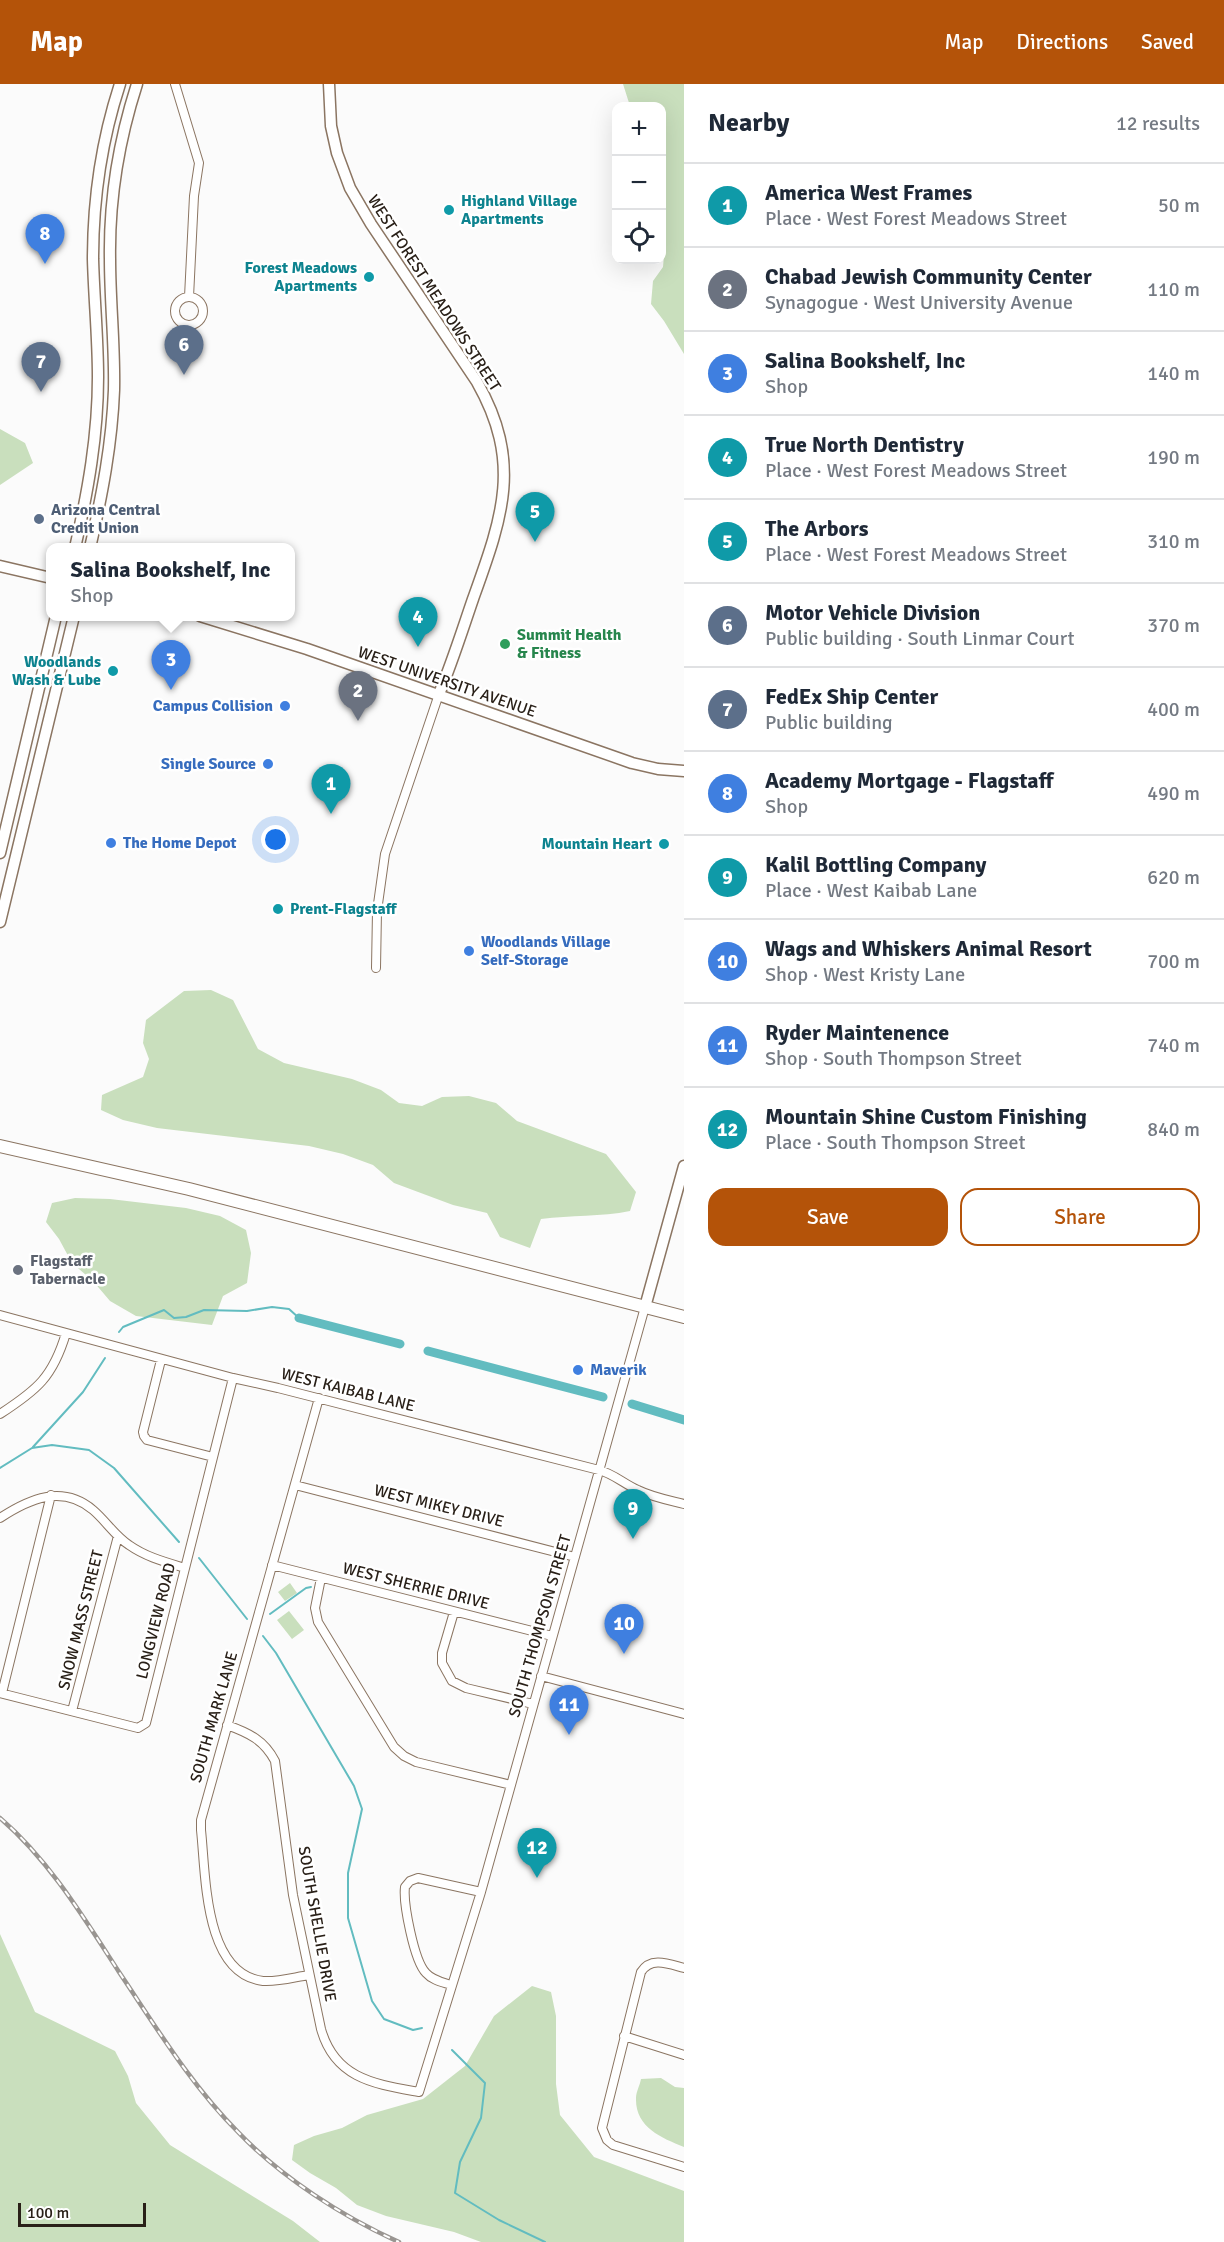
<!DOCTYPE html>
<meta charset="utf-8">
<style>
:root{--surface:#fff;--page:#f6f6f7;--text:#1f2937;--muted:#747a83;--line:#e0e1e3;--accent:#b45309}
body{margin:0;font-family:Signika,sans-serif;background:var(--page);color:var(--text)}
.controls{position:absolute;right:18px;top:18px;display:grid;overflow:hidden;border-radius:12px;box-shadow:0 6px 24px #0002}
.controls button{width:54px;height:54px;display:grid;place-items:center;padding:0;border:0;border-bottom:2px solid var(--line);background:var(--surface);color:var(--text);font:30px sans-serif}
.scale{position:absolute;left:18px;bottom:15px;width:128px;box-sizing:border-box;padding-left:6px;border:3px solid #292018;border-top:0;font-size:16px;line-height:21px;white-space:nowrap;color:#292018;-webkit-text-stroke:4px #fff;paint-order:stroke}
.you{position:absolute;left:276px;top:756px;width:21px;height:21px;margin:-15px;border:4px solid #fff;border-radius:50%;background:#1a73e8;box-shadow:0 0 0 9px #1a73e833}
.badge{display:grid;place-items:center;width:39px;height:39px;border-radius:50%;background:var(--accent);color:#fff;font-size:20px;font-weight:700}
.pin{position:absolute;translate:-50% -50px;filter:drop-shadow(0 2px 3px #0008)}
.pin::after{content:'';position:absolute;top:32px;width:21px;height:18px;background:inherit;clip-path:polygon(0 0,100% 0,50% 100%)}
.popup{position:absolute;left:46px;top:459px;width:249px;height:78px;box-sizing:border-box;display:grid;place-content:center;border-radius:12px;background:var(--surface);filter:drop-shadow(0 2px 4px #0005);font-size:20px;white-space:nowrap;color:var(--muted)}
.popup b{font-size:22px;color:var(--text)}
.popup::after{content:'';position:absolute;left:50%;top:100%;margin-left:-12px;border:12px solid transparent;border-top-color:var(--surface)}
.list{margin:0;padding:0;list-style:none}
h2{display:flex;justify-content:space-between;align-items:center;height:78px;margin:0;padding:0 24px;font-size:26px}
h2 small{font-size:20px;font-weight:400;color:var(--muted)}
.list li{display:grid;grid-template-columns:39px 1fr auto;gap:18px;align-items:center;box-sizing:border-box;height:84px;padding:0 24px;border-top:2px solid var(--line)}
.list b{display:block;font-size:22px;white-space:nowrap}
.list p{margin:0;font-size:20px;white-space:nowrap;color:var(--muted)}
.list em{font-size:20px;font-style:normal;color:var(--muted)}
.actions{display:flex;gap:12px;padding:18px 24px}
.actions a{flex:1;padding:14px 0;border:2px solid var(--accent);border-radius:18px;text-align:center;font-size:21px;color:var(--accent)}
.actions .main{background:var(--accent);color:#fff}
.icon{flex:none;width:33px;height:33px;fill:none;stroke:currentColor;stroke-width:2;stroke-linecap:round;stroke-linejoin:round}
.map{position:relative;flex:none;width:684px;height:2158px;overflow:hidden}
header{display:flex;align-items:center;gap:36px;box-sizing:border-box;height:84px;padding:0 30px;background:var(--accent);color:#fff}
header strong{font-size:28px}
nav{display:flex;gap:33px;margin-inline-start:auto;font-size:21px}
main{display:flex}
aside{flex:1;background:var(--surface)}
.map>svg:first-child{display:block}
.green{fill:#c9dfbd}
.lines{fill:none;stroke-linecap:round;stroke-linejoin:round}
.stream{stroke:#62bcc0;stroke-width:2}
.canal{stroke:#62bcc0;stroke-width:9}
.minor-casing{stroke:#8b7562;stroke-width:10}
.tertiary-casing{stroke:#8b7562;stroke-width:13}
.primary-casing{stroke:#8b7562;stroke-width:14}
.minor{stroke:#fff;stroke-width:8}
.tertiary{stroke:#fff;stroke-width:10}
.primary{stroke:#fff;stroke-width:12}
.rail-casing{stroke:#999591;stroke-width:4.5}
.rail{stroke:#fff;stroke-width:2;stroke-dasharray:7;stroke-linecap:butt}
.culture-dot{fill:#0f9aa8;stroke:#fff;stroke-width:2}
.service-dot{fill:#5c6f8a;stroke:#fff;stroke-width:2}
.leisure-dot{fill:#2e9e5b;stroke:#fff;stroke-width:2}
.shop-dot{fill:#3f7fe0;stroke:#fff;stroke-width:2}
.worship-dot{fill:#6b7280;stroke:#fff;stroke-width:2}
.labels{text-anchor:middle;dominant-baseline:central;stroke-width:5;stroke-linejoin:round;paint-order:stroke}
.culture-label{font-size:16px;font-weight:bold;fill:#0d838f;stroke:#fff;text-anchor:end}
.street-label{font-size:16px;fill:#292018;stroke:#fff}
.service-label{font-size:16px;font-weight:bold;fill:#4e5e75;stroke:#fff;text-anchor:start}
.leisure-label{font-size:16px;font-weight:bold;fill:#27864d;stroke:#fff;text-anchor:start}
.shop-label{font-size:16px;font-weight:bold;fill:#366cbe;stroke:#fff;text-anchor:start}
.worship-label{font-size:16px;font-weight:bold;fill:#5b616d;stroke:#fff;text-anchor:start}
</style>
<header>
<strong>Map</strong>
<nav><a>Map</a><a>Directions</a><a>Saved</a></nav>
</header>
<main>
<div class="map">
<svg width="684" height="2158" viewBox="0 0 684 2158">
<rect width="100%" height="100%" fill="#fbfbfb"/>
<path class="green" d="M 623,0 L 684,0 L 684,270 L 664,237 L 651,220 L 653,197 L 663,183 L 665,161 L 662,153 L 662,22 L 630,22 Z
M 0,345 L 25,359 L 33,379 L 0,401 Z
M 211,906 L 233,916 L 258,965 L 284,979 L 352,995 L 381,1006 L 399,1019 L 422,1022 L 442,1013 L 469,1012 L 496,1019 L 517,1037 L 606,1070 L 636,1108 L 630,1127 C 601,1133 571,1131 541,1135 L 530,1164 L 500,1153 L 487,1129 L 453,1121 L 394,1099 L 373,1081 L 343,1070 L 309,1062 L 157,1044 L 123,1036 L 101,1026 L 102,1011 L 143,993 L 149,975 L 143,959 L 146,936 L 184,907 Z
M 75,1114 L 110,1115 L 186,1124 L 220,1132 L 246,1146 L 251,1169 L 247,1199 L 223,1212 L 212,1241 L 136,1232 L 110,1217 L 93,1197 L 72,1179 L 59,1155 L 46,1138 L 52,1119 Z
M 290,1499 L 297,1509 L 285,1517 L 278,1508 Z
M 289,1527 L 304,1546 L 292,1555 L 277,1536 Z
M 0,1850 L 35,1928 L 115,1967 L 128,1992 L 136,2019 L 170,2061 L 293,2137 L 320,2158 L 0,2158 Z
M 532,1902 L 551,1908 L 556,1932 L 556,2000 L 560,2031 L 594,2073 L 684,2107 L 684,2158 L 481,2158 L 454,2148 L 386,2132 L 357,2121 L 336,2104 L 310,2089 L 292,2076 L 294,2061 L 314,2052 L 342,2044 L 367,2031 L 423,2015 L 465,1982 L 494,1932 Z
M 661,1994 L 675,2003 L 684,2004 L 684,2063 C 661,2054 635,2043 636,2014 C 636,2008 640,2001 641,1995 Z"/>
<g class="lines">
<path class="stream" d="M 119,1248 L 123,1243 L 164,1226 L 174,1234 L 186,1233 L 204,1226 L 247,1227 L 272,1223 L 289,1225 L 299,1234
M 33,1363 L 83,1308 L 105,1274
M 0,1384 L 32,1364 L 52,1361 L 89,1366 L 114,1384 L 179,1458
M 199,1474 L 247,1535
M 270,1530 L 306,1504 L 311,1503
M 263,1552 L 276,1569 L 354,1702 L 362,1725 L 348,1789 L 348,1834 L 372,1917 L 384,1935 L 413,1946 L 422,1944
M 452,1966 L 485,1999 L 481,2034 L 460,2078 L 455,2109 L 499,2136 L 545,2158"/>
<path class="canal" d="M 299,1234 L 400,1260
M 428,1267 L 603,1313
M 632,1320 L 684,1336"/>
<g class="minor-casing">
<path id="minor" d="M 175,0 L 199,79 L 194,112 L 189,213
M175 227a14 14 0 1 1 28 0a14 14 0 1 1-28 0Z
M 376,884 L 377,827 L 385,770 L 439,610
M 0,1231 L 233,1294 L 278,1304 L 599,1386 C 614,1390 624,1400 638,1406 C 652,1413 668,1416 684,1420
M 161,1276 L 143,1348 L 144,1352 L 147,1356 L 213,1373
M 0,1330 C 37,1306 53,1293 66,1249
M 295,1401 L 575,1473
M 0,1434 C 29,1415 62,1400 93,1426 C 106,1437 115,1452 129,1461 C 146,1473 165,1478 185,1484
M 272,1481 L 552,1552
M 321,1494 L 315,1524 L 318,1538 L 394,1663 L 404,1672 L 416,1678 L 511,1701
M 454,1528 L 442,1569 L 442,1579 L 452,1597 L 466,1604 L 533,1620
M 541,1592 L 684,1630
M 0,1609 L 138,1644 L 146,1639 L 233,1294
M 2,1609 L 51,1411
M 72,1627 L 118,1452
M 227,1641 C 249,1649 264,1656 275,1677 L 293,1811 L 321,1945 C 335,1995 375,2000 419,2008 L 481,1808 L 645,1223
M 684,1884 C 669,1880 651,1872 641,1888 L 602,2044 L 607,2056 L 613,2061 L 684,2083
M 309,1891 C 295,1893 279,1898 263,1897 C 204,1890 206,1792 201,1746 L 201,1736 L 319,1314
M 451,1901 C 442,1898 432,1896 426,1889 C 414,1877 403,1819 405,1803 L 410,1797 L 418,1794 L 481,1808
M 624,1952 L 684,1971"/>
</g>
<g class="tertiary-casing">
<path id="tertiary" d="M 329,0 L 331,42 L 337,69 L 350,104 L 371,140 L 477,298 C 523,379 502,434 473,515 C 462,547 452,579 439,610
M 75,464 C 88,407 98,351 98,293 C 98,253 94,214 93,175 C 93,116 102,55 120,0
M 90,464 C 102,411 112,360 114,306 C 115,262 110,219 110,175 C 109,116 119,56 137,0
M 0,482 L 51,494
M 200,532 L 307,565 L 632,679 L 658,685 L 684,687
M 0,769 L 56,532
M 0,838 L 74,532
M 645,1223 L 684,1082"/>
</g>
<g class="primary-casing">
<path id="primary" d="M 0,1062 L 189,1105 L 684,1233"/>
</g>
<use href="#minor" class="minor"/>
<use href="#tertiary" class="tertiary"/>
<use href="#primary" class="primary"/>
<g class="rail-casing">
<path id="rail" d="M 0,1734 C 49,1776 84,1834 119,1888 C 156,1943 191,2001 238,2048 C 281,2093 343,2133 399,2158"/>
</g>
<use href="#rail" class="rail"/>
</g>
<g class="culture-dot">
<circle cx="449" cy="126" r="6"/>
<circle cx="369" cy="193" r="6"/>
<circle cx="113" cy="587" r="6"/>
<circle cx="664" cy="760" r="6"/>
<circle cx="278" cy="825" r="6"/>
</g>
<circle class="service-dot" cx="39" cy="435" r="6"/>
<circle class="leisure-dot" cx="505" cy="560" r="6"/>
<g class="shop-dot">
<circle cx="285" cy="622" r="6"/>
<circle cx="268" cy="680" r="6"/>
<circle cx="111" cy="759" r="6"/>
<circle cx="469" cy="867" r="6"/>
<circle cx="578" cy="1286" r="6"/>
</g>
<circle class="worship-dot" cx="18" cy="1186" r="6"/>
<g class="labels">
<g class="culture-label">
<text x="461" y="117" text-anchor="start">Highland Village<tspan x="461" dy="18">Apartments</tspan></text>
<text x="357" y="184">Forest Meadows<tspan x="357" dy="18">Apartments</tspan></text>
<text x="101" y="578">Woodlands<tspan x="101" dy="18">Wash &amp; Lube</tspan></text>
<text x="652" y="760">Mountain Heart</text>
<text x="290" y="825" text-anchor="start">Prent-Flagstaff</text>
</g>
<g class="street-label">
<text transform="translate(434 209) rotate(57)">WEST FOREST MEADOWS STREET</text>
<text transform="translate(447 598) rotate(19)">WEST UNIVERSITY AVENUE</text>
<text transform="translate(348 1306) rotate(14)">WEST KAIBAB LANE</text>
<text transform="translate(439 1422) rotate(14)">WEST MIKEY DRIVE</text>
<text transform="translate(416 1502) rotate(14)">WEST SHERRIE DRIVE</text>
<text transform="translate(81 1536) rotate(-76)">SNOW MASS STREET</text>
<text transform="translate(156 1537) rotate(-76)">LONGVIEW ROAD</text>
<text transform="translate(540 1542) rotate(-74)">SOUTH THOMPSON STREET</text>
<text transform="translate(214 1633) rotate(-74)">SOUTH MARK LANE</text>
<text transform="translate(317 1840) rotate(80)">SOUTH SHELLIE DRIVE</text>
</g>
<g class="service-label">
<text x="51" y="426">Arizona Central<tspan x="51" dy="18">Credit Union</tspan></text>
</g>
<g class="leisure-label">
<text x="517" y="551">Summit Health<tspan x="517" dy="18">&amp; Fitness</tspan></text>
</g>
<g class="shop-label">
<text x="273" y="622" text-anchor="end">Campus Collision</text>
<text x="256" y="680" text-anchor="end">Single Source</text>
<text x="123" y="759">The Home Depot</text>
<text x="481" y="858">Woodlands Village<tspan x="481" dy="18">Self-Storage</tspan></text>
<text x="590" y="1286">Maverik</text>
</g>
<g class="worship-label">
<text x="30" y="1177">Flagstaff<tspan x="30" dy="18">Tabernacle</tspan></text>
</g>
</g>
</svg>
<div class="controls">
<button>+</button>
<button>−</button>
<button><svg class="icon" aria-label="locate" viewBox="0 0 24 24"><circle cx="12" cy="12" r="6"/><path d="M12 2v4M12 18v4M2 12h4M18 12h4"/></svg></button>
</div>
<div class="scale">100 m</div>
<div class="you"></div>
<div class="pin badge" style="left:331px;top:730px;background:#0f9aa8">1</div>
<div class="pin badge" style="left:358px;top:637px;background:#6b7280">2</div>
<div class="pin badge" style="left:171px;top:606px;background:#3f7fe0">3</div>
<div class="popup"><b>Salina Bookshelf, Inc</b>Shop</div>
<div class="pin badge" style="left:418px;top:563px;background:#0f9aa8">4</div>
<div class="pin badge" style="left:535px;top:458px;background:#0f9aa8">5</div>
<div class="pin badge" style="left:184px;top:291px;background:#5c6f8a">6</div>
<div class="pin badge" style="left:41px;top:308px;background:#5c6f8a">7</div>
<div class="pin badge" style="left:45px;top:180px;background:#3f7fe0">8</div>
<div class="pin badge" style="left:633px;top:1455px;background:#0f9aa8">9</div>
<div class="pin badge" style="left:624px;top:1570px;background:#3f7fe0">10</div>
<div class="pin badge" style="left:569px;top:1651px;background:#3f7fe0">11</div>
<div class="pin badge" style="left:537px;top:1794px;background:#0f9aa8">12</div>
</div>
<aside>
<h2>Nearby<small>12 results</small></h2>
<ul class="list">
<li><span class="badge" style="background:#0f9aa8">1</span><div><b>America West Frames</b><p>Place · West Forest Meadows Street</p></div><em>50 m</em></li>
<li><span class="badge" style="background:#6b7280">2</span><div><b>Chabad Jewish Community Center</b><p>Synagogue · West University Avenue</p></div><em>110 m</em></li>
<li><span class="badge" style="background:#3f7fe0">3</span><div><b>Salina Bookshelf, Inc</b><p>Shop</p></div><em>140 m</em></li>
<li><span class="badge" style="background:#0f9aa8">4</span><div><b>True North Dentistry</b><p>Place · West Forest Meadows Street</p></div><em>190 m</em></li>
<li><span class="badge" style="background:#0f9aa8">5</span><div><b>The Arbors</b><p>Place · West Forest Meadows Street</p></div><em>310 m</em></li>
<li><span class="badge" style="background:#5c6f8a">6</span><div><b>Motor Vehicle Division</b><p>Public building · South Linmar Court</p></div><em>370 m</em></li>
<li><span class="badge" style="background:#5c6f8a">7</span><div><b>FedEx Ship Center</b><p>Public building</p></div><em>400 m</em></li>
<li><span class="badge" style="background:#3f7fe0">8</span><div><b>Academy Mortgage - Flagstaff</b><p>Shop</p></div><em>490 m</em></li>
<li><span class="badge" style="background:#0f9aa8">9</span><div><b>Kalil Bottling Company</b><p>Place · West Kaibab Lane</p></div><em>620 m</em></li>
<li><span class="badge" style="background:#3f7fe0">10</span><div><b>Wags and Whiskers Animal Resort</b><p>Shop · West Kristy Lane</p></div><em>700 m</em></li>
<li><span class="badge" style="background:#3f7fe0">11</span><div><b>Ryder Maintenence</b><p>Shop · South Thompson Street</p></div><em>740 m</em></li>
<li><span class="badge" style="background:#0f9aa8">12</span><div><b>Mountain Shine Custom Finishing</b><p>Place · South Thompson Street</p></div><em>840 m</em></li>
</ul>
<div class="actions"><a class="main">Save</a><a>Share</a></div>
</aside>
</main>
